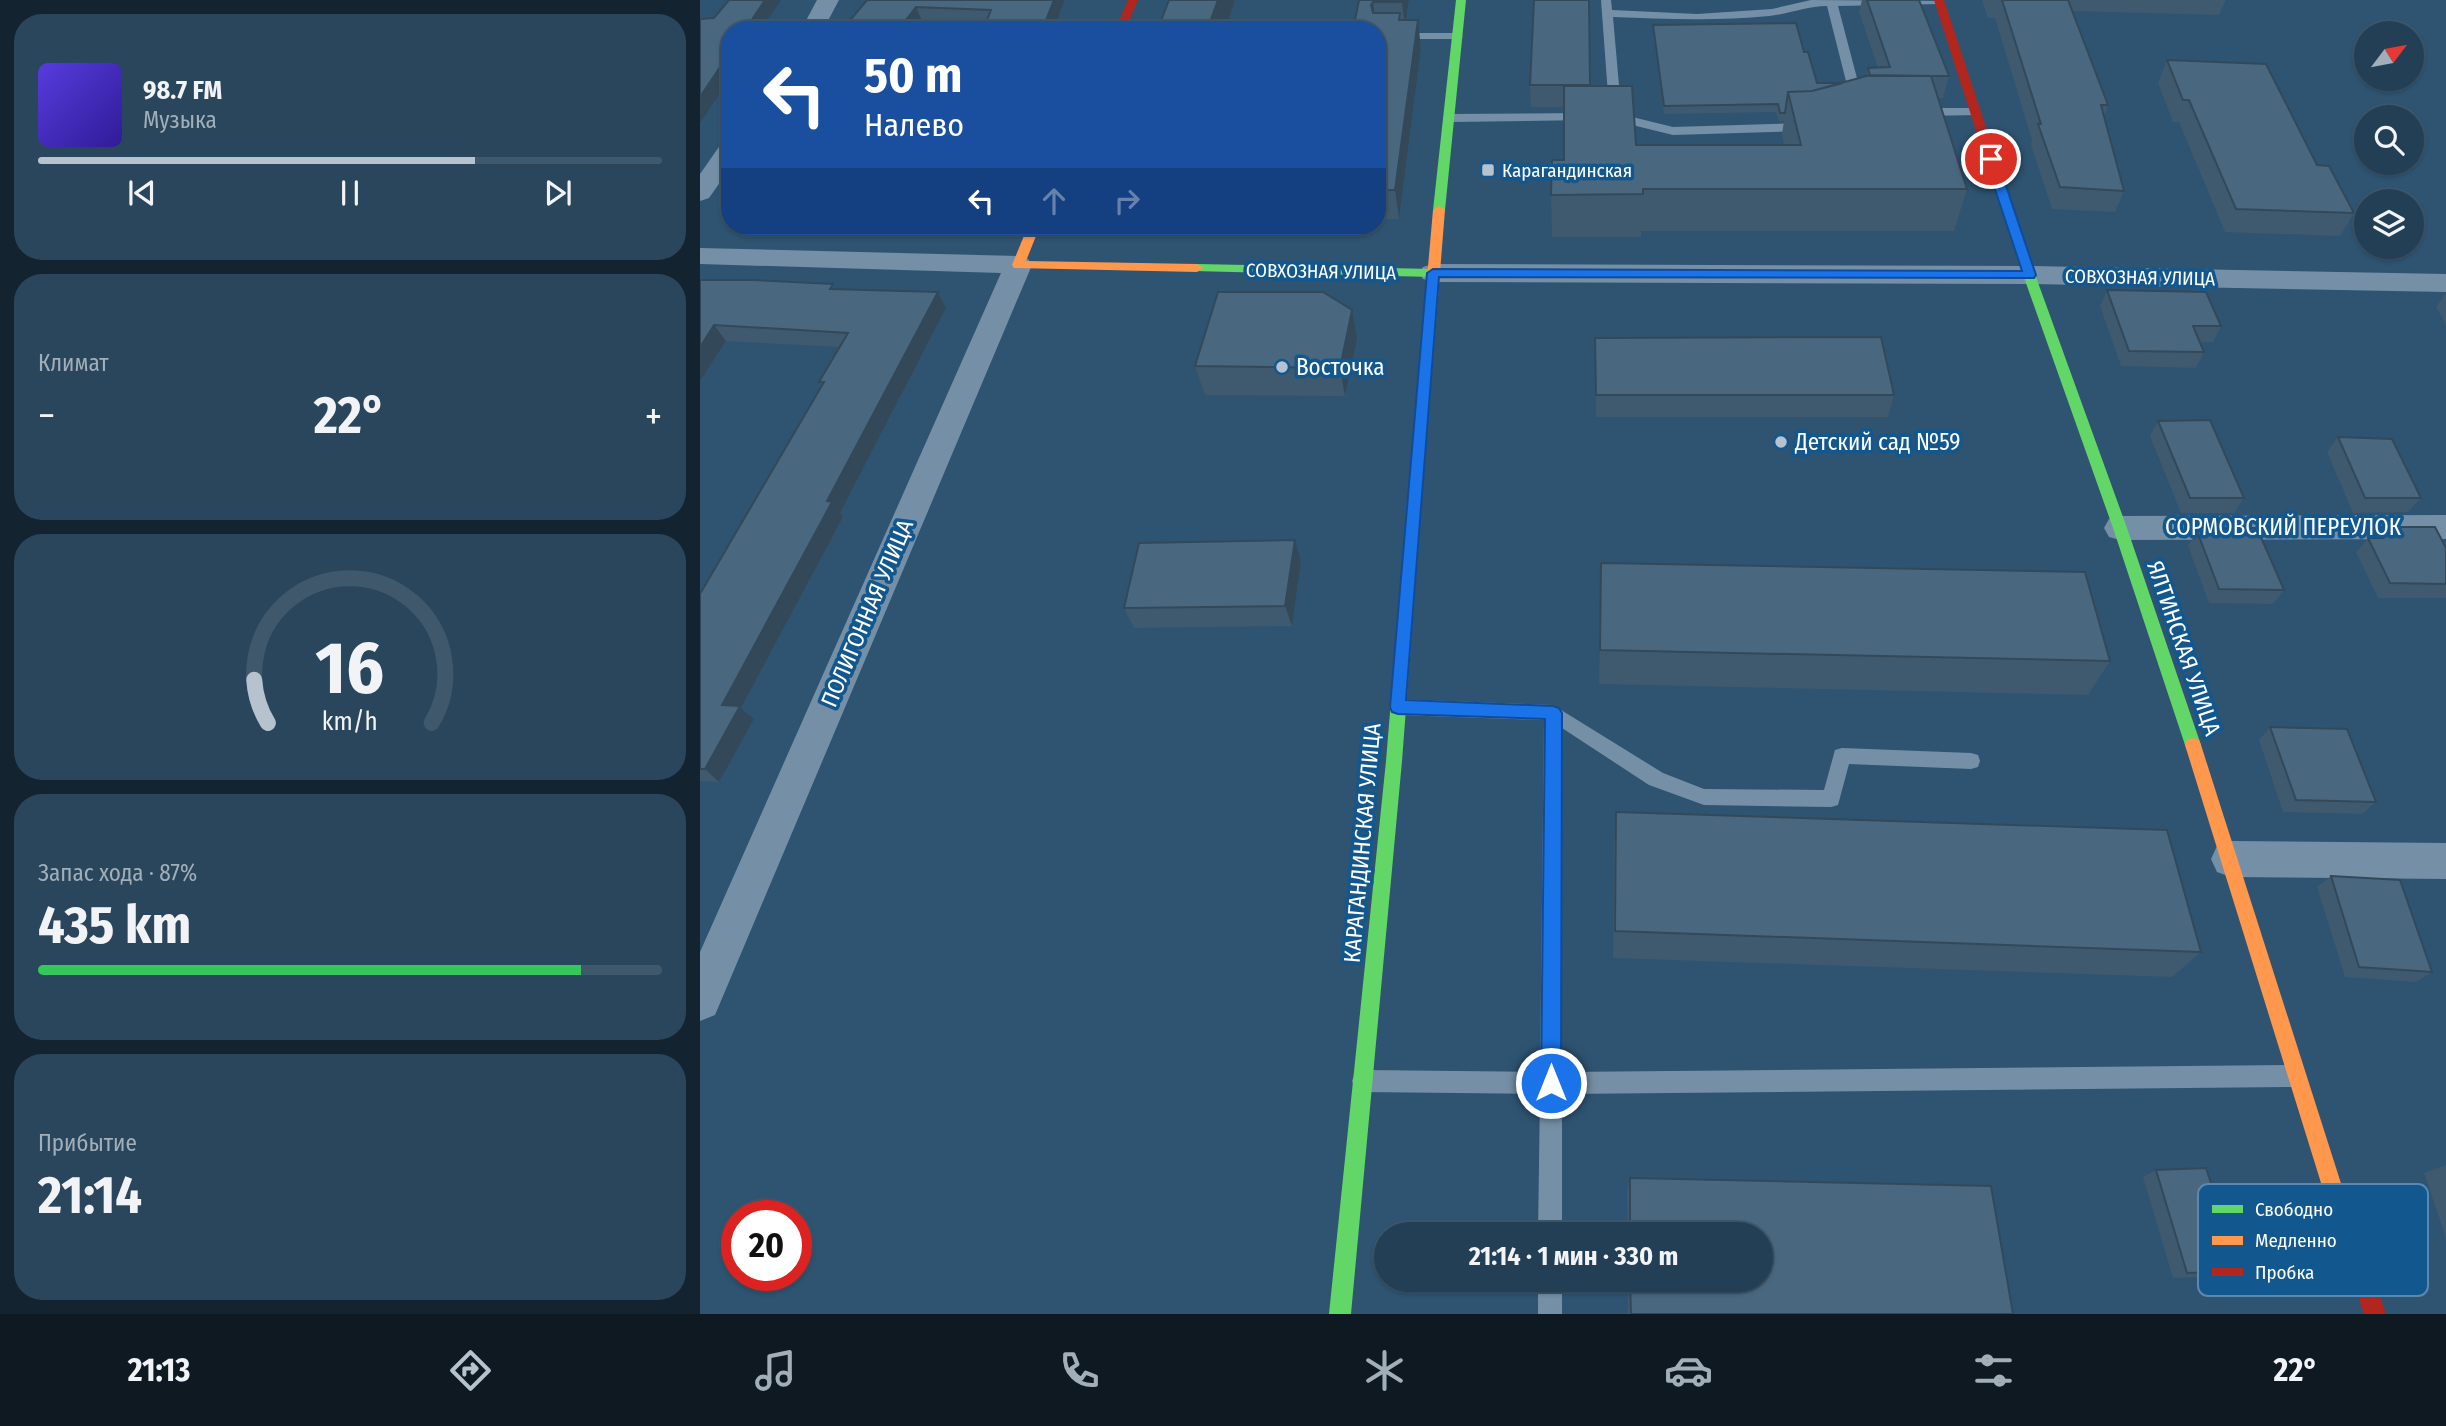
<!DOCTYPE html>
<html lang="ru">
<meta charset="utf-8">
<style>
body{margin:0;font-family:"Fira Sans Condensed",sans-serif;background:#2a465c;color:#f1f3f6;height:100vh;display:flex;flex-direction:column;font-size:26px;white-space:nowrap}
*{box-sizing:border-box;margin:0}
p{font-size:23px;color:#a2afb9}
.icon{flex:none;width:38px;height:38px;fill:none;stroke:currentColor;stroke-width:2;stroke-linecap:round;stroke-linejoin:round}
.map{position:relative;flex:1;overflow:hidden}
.sheet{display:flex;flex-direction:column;gap:14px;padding:14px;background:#13232f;width:700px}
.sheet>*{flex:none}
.guide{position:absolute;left:21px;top:21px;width:665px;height:214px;border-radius:28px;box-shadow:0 2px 5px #0004,0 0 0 2px #3f586c;background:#1a4fa0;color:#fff;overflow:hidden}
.needle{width:46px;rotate:58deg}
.buttons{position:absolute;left:1654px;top:21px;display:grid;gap:14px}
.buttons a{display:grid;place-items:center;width:70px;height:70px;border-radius:50%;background:#223f56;box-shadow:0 2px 5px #0004,0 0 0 2px #3f586c;font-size:35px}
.speed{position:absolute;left:21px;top:1200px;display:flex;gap:14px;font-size:35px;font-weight:700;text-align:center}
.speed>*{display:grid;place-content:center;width:91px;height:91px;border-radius:50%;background:#223f56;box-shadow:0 2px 5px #0004,0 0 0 2px #3f586c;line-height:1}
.speed .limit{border:10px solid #d22;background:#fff;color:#111}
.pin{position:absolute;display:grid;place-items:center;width:60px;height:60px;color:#fff;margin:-30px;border:4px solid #fff;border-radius:50%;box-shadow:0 2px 7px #0007}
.me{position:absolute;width:77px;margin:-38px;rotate:0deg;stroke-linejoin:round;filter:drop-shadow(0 0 5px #0008)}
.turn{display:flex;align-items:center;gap:24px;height:147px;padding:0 28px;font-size:32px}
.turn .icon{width:91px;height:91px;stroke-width:2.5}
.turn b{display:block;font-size:49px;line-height:60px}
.lanes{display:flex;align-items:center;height:66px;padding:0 28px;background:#0003;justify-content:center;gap:35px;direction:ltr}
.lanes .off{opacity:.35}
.big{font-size:52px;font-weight:700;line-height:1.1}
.sheet .card{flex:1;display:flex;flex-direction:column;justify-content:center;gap:10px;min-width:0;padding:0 24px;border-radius:28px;background:#2a465c}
.sheet .dial{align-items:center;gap:0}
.dial svg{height:182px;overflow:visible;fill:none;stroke:#3f586c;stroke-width:7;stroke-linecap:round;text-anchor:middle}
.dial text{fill:#f1f3f6;stroke:none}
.song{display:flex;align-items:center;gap:21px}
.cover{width:84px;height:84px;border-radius:10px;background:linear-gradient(135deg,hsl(250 70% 55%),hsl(250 70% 35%))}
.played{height:7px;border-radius:4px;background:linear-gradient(90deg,#b6c3ce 70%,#3f586c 70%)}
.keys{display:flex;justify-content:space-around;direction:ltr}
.heat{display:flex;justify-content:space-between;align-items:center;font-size:38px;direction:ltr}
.charge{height:10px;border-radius:5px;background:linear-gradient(90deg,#34c759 87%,#3f586c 0)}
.trip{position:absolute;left:674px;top:1222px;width:399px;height:70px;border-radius:35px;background:#223f56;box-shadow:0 2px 5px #0004,0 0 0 2px #3f586c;font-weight:700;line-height:70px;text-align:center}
.tabs{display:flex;height:112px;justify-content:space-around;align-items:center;background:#0e1922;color:#a2afb9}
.tabs .icon{width:49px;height:49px}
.tabs .selected{color:#b6c3ce}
.tabs b{font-size:32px;color:#f1f3f6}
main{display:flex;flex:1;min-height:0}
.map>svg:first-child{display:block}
</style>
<main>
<section class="sheet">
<div class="card">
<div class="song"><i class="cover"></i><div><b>98.7 FM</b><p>Музыка</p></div></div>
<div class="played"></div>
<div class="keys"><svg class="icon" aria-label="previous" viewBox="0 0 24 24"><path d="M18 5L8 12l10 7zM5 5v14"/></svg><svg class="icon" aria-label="pause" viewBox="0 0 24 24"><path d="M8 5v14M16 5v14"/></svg><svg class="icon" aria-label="next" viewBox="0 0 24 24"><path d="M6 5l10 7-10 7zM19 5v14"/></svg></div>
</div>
<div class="card"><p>Климат</p>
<div class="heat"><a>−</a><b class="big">22°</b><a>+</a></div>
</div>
<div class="card dial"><svg viewBox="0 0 100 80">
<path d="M14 69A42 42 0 1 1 86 69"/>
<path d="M14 69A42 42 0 0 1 8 50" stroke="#b6c3ce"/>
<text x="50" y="56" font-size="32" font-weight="700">16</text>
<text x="50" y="72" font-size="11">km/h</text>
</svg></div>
<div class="card"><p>Запас хода · 87%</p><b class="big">435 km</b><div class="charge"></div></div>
<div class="card"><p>Прибытие</p><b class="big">21:14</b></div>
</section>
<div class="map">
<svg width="1746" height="1314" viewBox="0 0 1746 1314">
<rect width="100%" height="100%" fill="#2e5472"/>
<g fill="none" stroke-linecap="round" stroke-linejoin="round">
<path fill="#7590a6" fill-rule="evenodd" d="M901,0H911L912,10L997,14L1072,9L1111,0L1244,1L1239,4L1138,6L1163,101L1157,105L1151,101L1127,6C1107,6 1089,14 1069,16C1017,21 965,19 913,17L921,108L915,112L909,108Z
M677,33H757L763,36L757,39H677Z
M1276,108L1280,109V115L1220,116L1214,112L1220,108Z
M886,113L890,114V120L749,122L743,118L749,114Z
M916,113L973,127L1107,123L1113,127L1107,131L973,135L912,120L910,117Z
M698,699L853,705L963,773L1004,789L1124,790L1135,750L1142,748L1271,753L1278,755L1280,761L1278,767L1271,769L1149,764L1138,805L1131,807L1004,805L949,785L862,728V1072L1594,1065L1602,1068L1605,1076L1602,1084L1594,1087L862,1094V1234H838L840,1094L663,1092L655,1089L652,1081L655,1073L663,1070L840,1072L844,720L698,715L692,712L689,707L692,702Z
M838,1279H862V1314H838Z"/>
<path fill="#7590a6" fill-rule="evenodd" d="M117,0H139L123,30H101Z
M30,142V168L9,198L0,201V174L21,144Z
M0,248L318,256L328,259L332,265L15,1015L0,1021V952L301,273L0,264Z
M733,264L1329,266L1746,274V292L1329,284L733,282L723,279L719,273L723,267Z
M1746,515V539L1420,540L1409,537L1404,528L1409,519L1420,516Z
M1531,841L1746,843V879L1531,877L1517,872L1511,859L1517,846Z"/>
<path fill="#63d668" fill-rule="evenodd" d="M756,0H766L745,210L739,214L733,210Z
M1322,251L1328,255L1427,528L1501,745L1499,750L1493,752L1487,750L1485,745L1413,528L1316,255Z
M497,264L733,269L739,273L733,277L493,271L491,268Z
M718,454L725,459L702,761L651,1314H629L686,761L711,459Z"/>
<path fill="#ff974d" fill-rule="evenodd" d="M739,206L745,210L725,459L718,464L711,459L733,210Z
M328,226H340L326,261L497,264L503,268L497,272L314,268L312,265Z
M1493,738L1499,740L1501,745L1646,1199L1643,1206L1636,1209L1629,1206L1626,1199L1485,745L1487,740Z"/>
<path fill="#b3261e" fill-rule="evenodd" d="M428,0H438L425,30H415Z
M1234,0H1244L1328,255L1326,258H1318L1316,255Z
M1636,1189L1643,1192L1646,1199L1686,1314H1664L1626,1199L1629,1192Z"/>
</g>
<path fill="#3f596e" d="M167,0H365L353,30L285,24L222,21Z
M659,0H709L707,20L721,49L699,219H677V30Z
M889,0L890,86L936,145H1084L1082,134L1084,121H1079L1076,112L964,114L953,32V25L1104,52L1117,83H1143L1166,77L1168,68H1178L1159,12L1162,0H1219L1249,76L1243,98H1238L1267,189L1254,231H941V237H852L851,195L864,160V107H831L830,85Z
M1282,0H1526L1519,15L1372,11L1408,105L1404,117L1424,191L1415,212L1352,209L1331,145L1332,140L1295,18H1288Z
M1467,60L1617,165L1654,213L1640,236L1525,232L1479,122H1473L1458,83Z
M0,280L136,289L238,292L246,308L140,513L143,517L41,708L54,719L19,782L0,781V594L122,386L119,382L140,347L26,341L0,381Z
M1407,290L1521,326L1513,342H1500L1504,352L1496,368L1421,366L1400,306Z
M1746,293V325L1736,307Z
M895,338L1194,395L1188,417H896Z
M657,339L645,396L505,395L495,366Z
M1458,421L1544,498L1534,513H1481L1450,436Z
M1638,437L1721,498L1708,512L1653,513L1627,452Z
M1678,527L1746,548V598H1678L1656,552Z
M1502,528L1584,590L1573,604L1509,603L1488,546L1497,531H1500Z
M601,562L592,626L434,628L424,608Z
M901,563L1410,661L1388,695L899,684Z
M1570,727L1676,802L1662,814L1583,812L1559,740Z
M916,812L1501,952L1472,977L913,958L914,841Z
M1631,876L1732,972L1716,982L1645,977L1617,887Z
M1746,1165V1238L1724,1173Z
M1456,1170L1540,1271L1525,1276L1473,1278L1443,1177Z
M930,1178L1313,1314H928V1279H1060V1234H928L927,1191Z"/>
<path fill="#33495a" d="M65,0H81L61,30H45Z
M354,0H365L353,30H342Z
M518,0H535L525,30H507Z
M702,0H709L705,30L702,2Z
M673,2L677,30L671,5Z
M216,7L222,21L215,30H198Z
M718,20L721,49L699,219L695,190Z
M30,52V78L0,123V97Z
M238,292L246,308L140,513L143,517L41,708L54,719L19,782L5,769L22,705L127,501Z
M652,310L657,339L645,396L640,368Z
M14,325L26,341L0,381V347Z
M595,540L601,562L592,626L585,606Z"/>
<path fill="#496880" stroke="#33495a" stroke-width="2" d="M29,0H65L45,30H30V52L0,97V19L14,18Z
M167,0H354L342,30H283L291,10L216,7L198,30H142Z
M469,0H518L507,30H446L448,26H459Z
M659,0H702V2H673L671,5L673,13H700L699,20H718L695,190H677V30H653Z
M834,0H889L890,85H830Z
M1167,0H1219L1249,76H1170L1168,68L1190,67Z
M1302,0H1368L1408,105H1401L1424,191L1360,187L1338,124H1341Z
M1096,23L1104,52H1108L1117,83H1143L1112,91L1088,92L1085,113H1080L1078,104L964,106L953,25Z
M1467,60L1566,64L1617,165L1629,166L1654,213L1536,209L1489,100H1483Z
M1170,75L1231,76L1267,189H943V194L851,195L852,160H864V86H932L936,145H1101L1088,92L1112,91Z
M0,280H52L133,284L130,289L238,292L127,501L132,502L22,705L40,706L5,769H0V594L124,382H119L148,333L14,325L0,347Z
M1407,290L1506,292L1521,326H1493L1504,352L1429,351Z
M518,292H623L652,310L640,368L495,366Z
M1181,337L1194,395H896L895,338Z
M1510,420L1544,498H1490L1458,421Z
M1638,437L1692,439L1721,498H1665Z
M1678,527H1735L1746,548V584L1690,583L1668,538H1683Z
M1502,528H1557L1584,590L1519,589L1497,531H1503Z
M595,540L585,606L424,608L439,543Z
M901,563L1385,572L1410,661L900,650Z
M1570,727L1647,729L1676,802L1596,800Z
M916,812L1467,830L1501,952L915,931Z
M1631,876L1700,880L1732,972L1659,967Z
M1506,1168L1540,1271L1487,1273L1456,1170Z
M930,1178L1291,1186L1313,1314H931L930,1279H1060V1234H930Z"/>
<path fill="#1a73e8" stroke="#114b97" stroke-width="2" d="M1291,156L1297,159L1336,275L1334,278L739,277L706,700L853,706L859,708L862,713L861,1083L858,1090L851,1093L844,1090L841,1083L845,719L698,714L692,712L690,707L727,273L733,269L1322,271L1285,159Z"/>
<g fill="#b6c3ce" stroke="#12578e" stroke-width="2.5">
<rect x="781" y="163" width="14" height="14" rx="3.5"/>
<circle cx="582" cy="367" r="7"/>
<circle cx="1081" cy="442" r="7"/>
</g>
<g text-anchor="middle" stroke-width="7" stroke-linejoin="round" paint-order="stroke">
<g font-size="19" fill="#fff" stroke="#12578e" text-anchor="start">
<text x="802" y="177">Карагандинская</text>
</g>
<g font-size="19" fill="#fff" stroke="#12578e">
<text transform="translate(621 271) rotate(1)" y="7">СОВХОЗНАЯ УЛИЦА</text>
<text transform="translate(1440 277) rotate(1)" y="7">СОВХОЗНАЯ УЛИЦА</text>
</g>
<g font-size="23" fill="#fff" stroke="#12578e" text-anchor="start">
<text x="596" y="375">Восточка</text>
<text x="1095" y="450">Детский сад №59</text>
</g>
<g font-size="23" fill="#fff" stroke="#12578e">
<text x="1583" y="535">СОРМОВСКИЙ ПЕРЕУЛОК</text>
<text transform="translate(167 613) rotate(-67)" y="8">ПОЛИГОННАЯ УЛИЦА</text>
<text transform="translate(1484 648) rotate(71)" y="8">ЯЛТИНСКАЯ УЛИЦА</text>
<text transform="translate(662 843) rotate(-85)" y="8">КАРАГАНДИНСКАЯ УЛИЦА</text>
</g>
</g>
<rect x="1498" y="1184" width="230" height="112" rx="10" fill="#12578e" stroke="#5989b0" stroke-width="2"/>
<rect x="1512" y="1205" width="31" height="8" fill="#63d668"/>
<rect x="1512" y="1236" width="31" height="9" fill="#ff974d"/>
<rect x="1512" y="1268" width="31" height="8" fill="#b3261e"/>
<g font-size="19" fill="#fff">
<text x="1555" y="1216">Свободно</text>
<text x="1555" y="1247">Медленно</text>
<text x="1555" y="1279">Пробка</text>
</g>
</svg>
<div class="buttons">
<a><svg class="needle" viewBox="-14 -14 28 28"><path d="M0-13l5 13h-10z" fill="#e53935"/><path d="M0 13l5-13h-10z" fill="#a2afb9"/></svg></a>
<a><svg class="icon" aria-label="search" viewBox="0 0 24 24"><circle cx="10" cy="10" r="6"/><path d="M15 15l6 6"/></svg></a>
<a><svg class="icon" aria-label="layers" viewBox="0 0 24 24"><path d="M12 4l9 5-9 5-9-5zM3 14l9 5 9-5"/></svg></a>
</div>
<div class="speed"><div class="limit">20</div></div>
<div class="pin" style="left:1291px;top:159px;background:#d93025"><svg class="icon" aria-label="arrive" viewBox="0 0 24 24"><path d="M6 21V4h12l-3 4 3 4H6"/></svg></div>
<svg class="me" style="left:851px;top:1083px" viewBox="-20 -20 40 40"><circle r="17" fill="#1a73e8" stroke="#fff" stroke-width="3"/><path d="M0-11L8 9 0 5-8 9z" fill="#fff"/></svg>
<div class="trip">21:14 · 1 мин · 330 m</div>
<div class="guide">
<div class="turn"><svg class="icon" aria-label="left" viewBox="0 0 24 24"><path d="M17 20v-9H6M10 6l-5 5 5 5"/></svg><div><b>50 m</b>Налево</div></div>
<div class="lanes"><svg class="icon" aria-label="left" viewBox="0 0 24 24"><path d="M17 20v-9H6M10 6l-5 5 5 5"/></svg><svg class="icon off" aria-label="ahead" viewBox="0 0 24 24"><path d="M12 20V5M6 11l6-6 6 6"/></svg><svg class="icon off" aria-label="right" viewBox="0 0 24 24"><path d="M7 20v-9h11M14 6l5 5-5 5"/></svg></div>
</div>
</div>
</main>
<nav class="tabs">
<b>21:13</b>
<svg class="icon selected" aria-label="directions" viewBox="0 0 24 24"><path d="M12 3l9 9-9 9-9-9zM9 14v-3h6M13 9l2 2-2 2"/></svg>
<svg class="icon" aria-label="music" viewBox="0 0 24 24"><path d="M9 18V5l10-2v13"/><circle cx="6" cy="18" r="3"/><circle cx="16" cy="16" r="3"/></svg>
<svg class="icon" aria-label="phone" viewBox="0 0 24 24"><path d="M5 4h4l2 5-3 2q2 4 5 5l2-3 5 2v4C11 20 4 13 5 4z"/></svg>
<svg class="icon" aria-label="climate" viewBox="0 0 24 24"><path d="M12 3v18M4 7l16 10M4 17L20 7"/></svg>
<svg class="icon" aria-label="car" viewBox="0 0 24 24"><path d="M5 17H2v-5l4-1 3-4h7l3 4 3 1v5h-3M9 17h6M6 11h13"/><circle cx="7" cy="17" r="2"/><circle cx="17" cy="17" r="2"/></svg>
<svg class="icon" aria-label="filters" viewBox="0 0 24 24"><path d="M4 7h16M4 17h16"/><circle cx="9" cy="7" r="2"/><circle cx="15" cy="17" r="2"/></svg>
<b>22°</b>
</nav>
